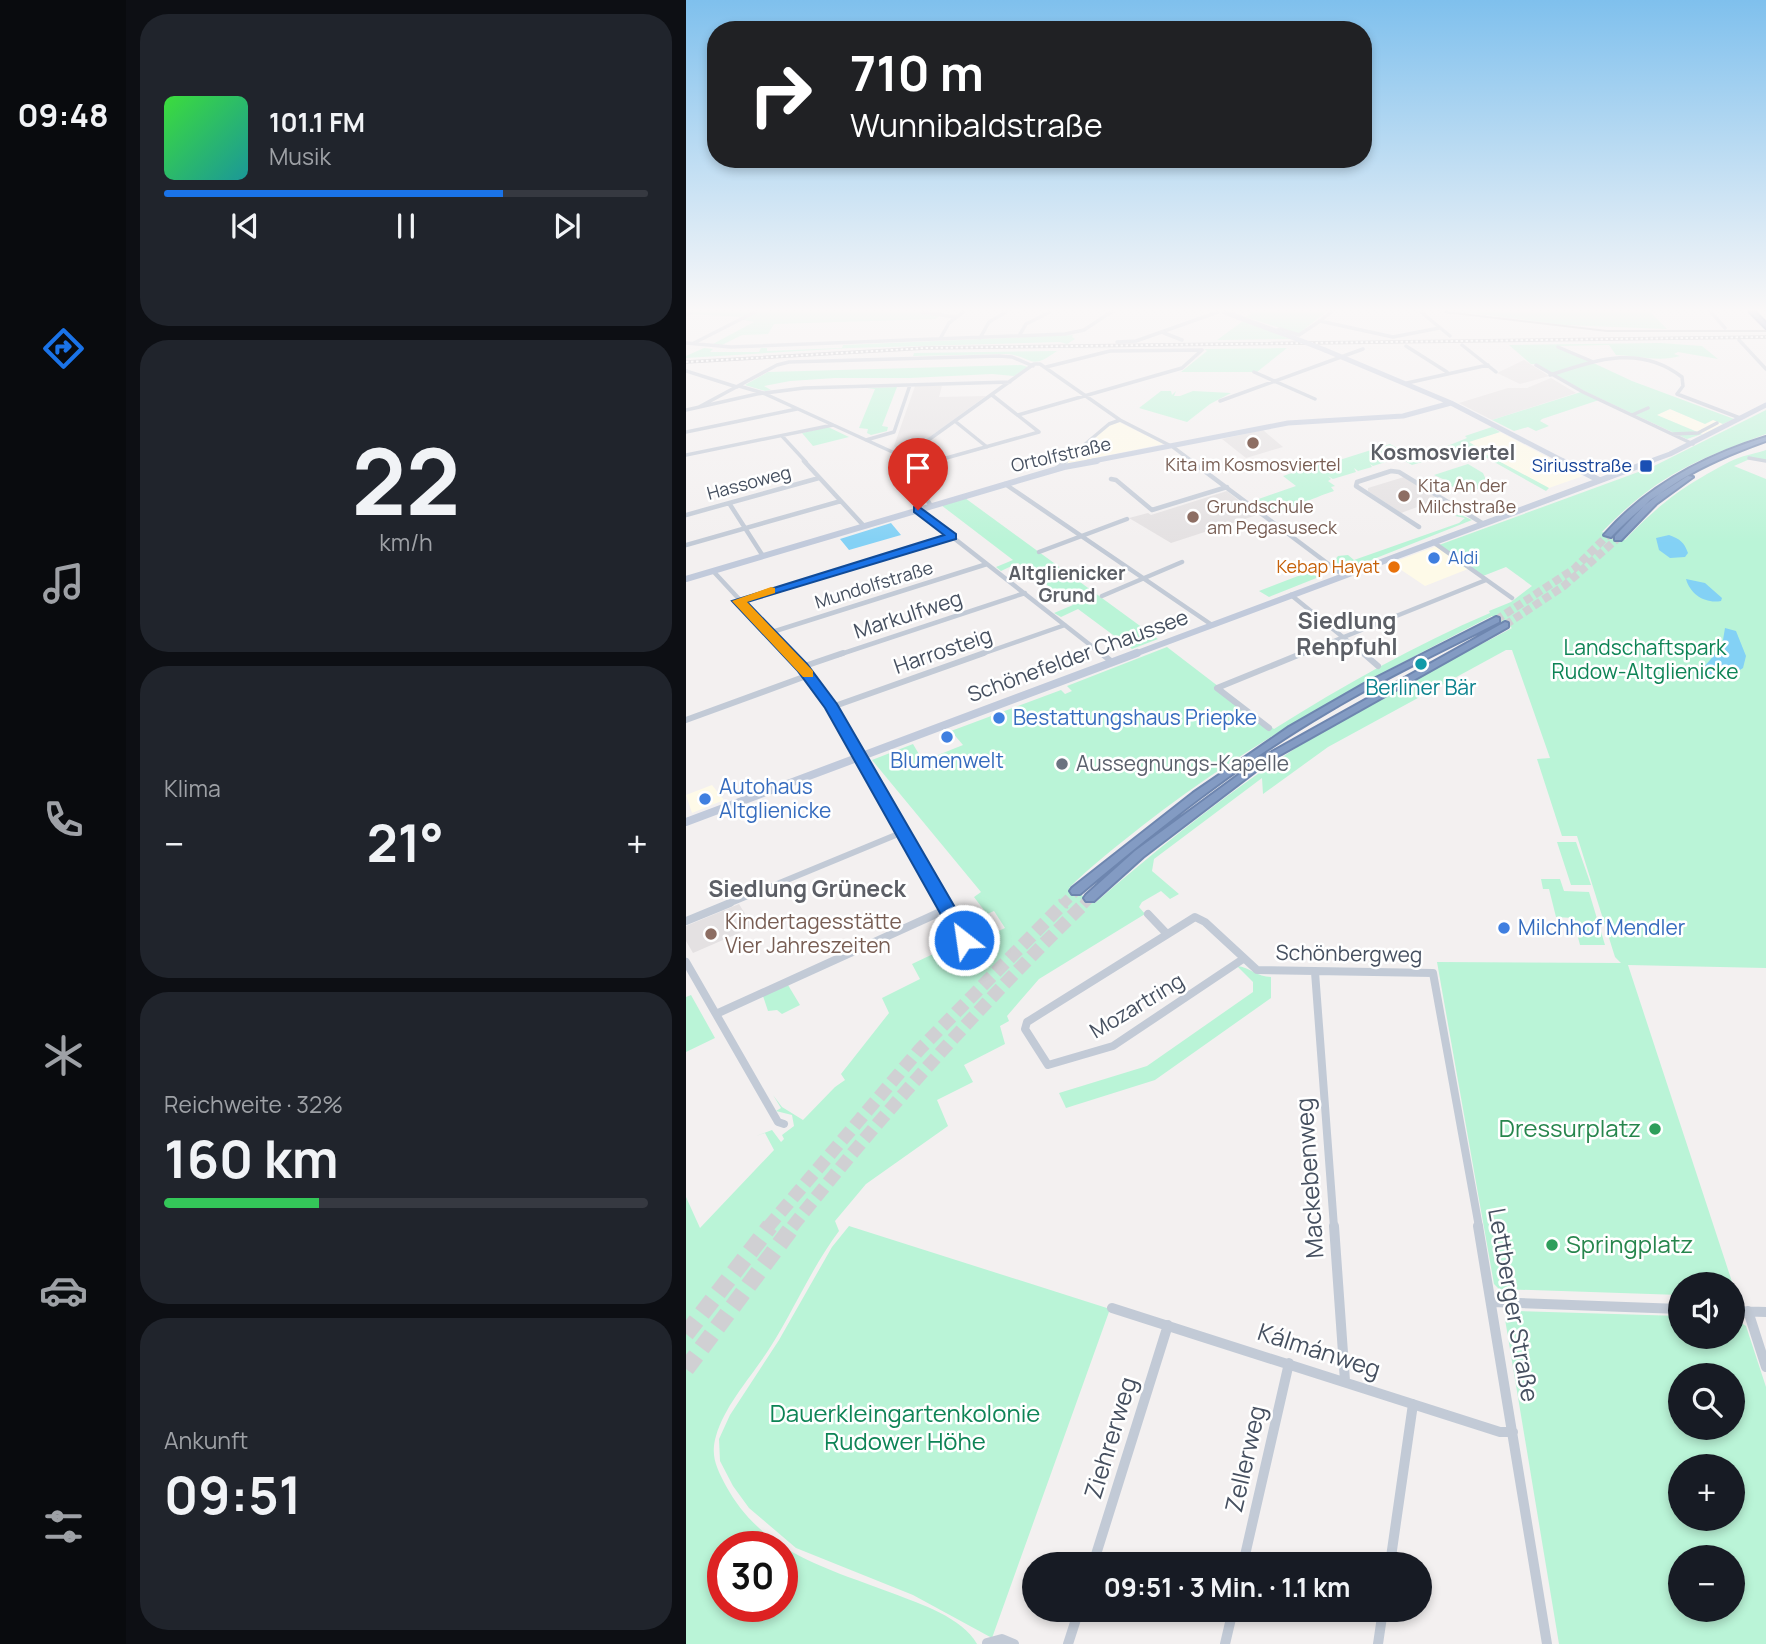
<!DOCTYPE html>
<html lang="de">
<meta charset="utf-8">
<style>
body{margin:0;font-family:Manrope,sans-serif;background:#20242c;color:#f1f3f6;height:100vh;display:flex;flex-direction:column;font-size:26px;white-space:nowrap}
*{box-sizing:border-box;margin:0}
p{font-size:23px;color:#9ea1a6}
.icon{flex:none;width:38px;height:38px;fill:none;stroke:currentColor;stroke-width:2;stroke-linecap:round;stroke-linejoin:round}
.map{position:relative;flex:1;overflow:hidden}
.details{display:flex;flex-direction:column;gap:14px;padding:14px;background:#0d0f14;width:560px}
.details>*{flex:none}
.top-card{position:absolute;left:21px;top:21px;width:665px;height:147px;border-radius:28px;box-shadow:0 4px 10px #0003;background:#202124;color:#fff;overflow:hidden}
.fabs{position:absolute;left:982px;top:1272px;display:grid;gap:14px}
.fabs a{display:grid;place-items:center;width:77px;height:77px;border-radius:50%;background:#171b24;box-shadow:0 4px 10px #0003;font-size:35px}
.speed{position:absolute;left:21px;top:1531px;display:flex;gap:14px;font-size:35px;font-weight:700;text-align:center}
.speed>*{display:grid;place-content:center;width:91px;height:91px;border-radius:50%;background:#171b24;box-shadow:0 4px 10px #0003;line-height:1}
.speed .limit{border:10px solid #d22;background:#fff;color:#111}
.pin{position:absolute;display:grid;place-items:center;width:60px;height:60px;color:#fff;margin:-72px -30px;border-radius:50% 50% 50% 0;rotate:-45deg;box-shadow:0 0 7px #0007}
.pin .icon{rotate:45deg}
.me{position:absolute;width:77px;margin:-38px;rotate:330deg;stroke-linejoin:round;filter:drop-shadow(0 0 5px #0008)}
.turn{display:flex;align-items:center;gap:24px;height:147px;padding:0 28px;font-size:32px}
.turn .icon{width:91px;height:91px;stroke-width:2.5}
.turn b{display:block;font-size:49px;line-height:60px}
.big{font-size:52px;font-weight:700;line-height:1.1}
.details .tile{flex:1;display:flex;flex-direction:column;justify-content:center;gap:10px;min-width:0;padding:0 24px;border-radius:28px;background:#20242c}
.details .dial{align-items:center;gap:0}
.dial b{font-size:91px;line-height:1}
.song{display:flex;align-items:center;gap:21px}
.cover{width:84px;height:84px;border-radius:10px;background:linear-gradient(135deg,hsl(120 70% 55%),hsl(180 70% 35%))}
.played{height:7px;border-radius:4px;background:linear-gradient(90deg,#1a73e8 70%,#363941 70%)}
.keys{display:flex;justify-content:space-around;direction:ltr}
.heat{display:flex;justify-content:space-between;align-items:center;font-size:38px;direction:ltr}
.charge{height:10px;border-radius:5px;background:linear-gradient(90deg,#34c759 32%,#363941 0)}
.trip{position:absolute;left:336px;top:1552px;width:410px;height:70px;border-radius:35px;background:#171b24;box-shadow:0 4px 10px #0003;font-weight:700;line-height:70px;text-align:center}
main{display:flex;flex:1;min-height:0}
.dock{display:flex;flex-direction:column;width:126px;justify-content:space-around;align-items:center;background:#090b0e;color:#9ea1a6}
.dock .icon{width:49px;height:49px}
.dock .selected{color:#1a73e8}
.dock b{font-size:32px;color:#f1f3f6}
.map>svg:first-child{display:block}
</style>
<main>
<nav class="dock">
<b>09:48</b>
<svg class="icon selected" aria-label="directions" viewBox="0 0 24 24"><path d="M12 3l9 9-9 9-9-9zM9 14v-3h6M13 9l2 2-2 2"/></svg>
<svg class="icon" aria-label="music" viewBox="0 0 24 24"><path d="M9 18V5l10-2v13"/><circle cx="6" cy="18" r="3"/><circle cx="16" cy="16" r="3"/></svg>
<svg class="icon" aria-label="phone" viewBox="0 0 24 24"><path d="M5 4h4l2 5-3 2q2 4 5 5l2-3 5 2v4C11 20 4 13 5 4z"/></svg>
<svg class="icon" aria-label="climate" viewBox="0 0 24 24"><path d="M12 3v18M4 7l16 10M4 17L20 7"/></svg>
<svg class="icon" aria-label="car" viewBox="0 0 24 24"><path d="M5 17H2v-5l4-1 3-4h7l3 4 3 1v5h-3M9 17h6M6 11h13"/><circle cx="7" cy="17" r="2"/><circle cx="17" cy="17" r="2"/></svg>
<svg class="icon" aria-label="filters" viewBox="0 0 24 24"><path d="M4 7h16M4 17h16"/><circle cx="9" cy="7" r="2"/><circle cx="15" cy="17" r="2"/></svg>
</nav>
<section class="details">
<div class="tile">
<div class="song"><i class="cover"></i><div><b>101.1 FM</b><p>Musik</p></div></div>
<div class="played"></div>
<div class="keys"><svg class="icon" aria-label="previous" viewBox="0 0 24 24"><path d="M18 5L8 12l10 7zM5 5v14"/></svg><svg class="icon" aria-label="pause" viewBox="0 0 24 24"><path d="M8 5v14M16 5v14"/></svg><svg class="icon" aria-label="next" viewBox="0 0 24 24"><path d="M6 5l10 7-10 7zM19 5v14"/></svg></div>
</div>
<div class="tile dial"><b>22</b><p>km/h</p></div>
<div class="tile"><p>Klima</p>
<div class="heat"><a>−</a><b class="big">21°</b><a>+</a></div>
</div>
<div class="tile"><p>Reichweite · 32%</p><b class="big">160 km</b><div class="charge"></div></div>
<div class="tile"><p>Ankunft</p><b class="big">09:51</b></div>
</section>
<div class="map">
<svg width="1080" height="1644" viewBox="0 0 1080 1644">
<rect width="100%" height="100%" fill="#f3f0f0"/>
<path fill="#fefae8" d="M984,409L1019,424L1027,420L1037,424L1017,434L970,415Z
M433,422L477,444L374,465L425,425Z
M814,432L888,471L897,476L863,488L793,451L782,442Z
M751,546L782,569L739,586L705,563Z
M26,785L38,800L6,813L0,795Z"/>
<path fill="#e4e1e2" d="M838,360L863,376L834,384L811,373Z
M865,378L890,393L806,420L773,403L822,388H841Z
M229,386H256L253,397L300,396L219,455L208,446Z
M577,430L597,447L560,458L536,439Z
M718,477L753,499L715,513L682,491V488Z
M541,491L571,515L485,543L443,518L462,513L465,515Z
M53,904L67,927L7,953L0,941V926Z"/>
<path fill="#baf4d7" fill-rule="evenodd" d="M6,312H233L253,316L250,319L88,324L82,334L56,335L36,345H25L68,322L57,320V317L2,314Z
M567,312H640L612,334L560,317Z
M778,312H964L981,329L878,325Z
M557,321L604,339L531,340Z
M387,335L386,337L389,339L381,344L374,342L164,348L0,358V356L18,348L27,349L24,352H73L75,348H81V351L156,348L157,345Z
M974,343L1016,346L1032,359L992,352L988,354L994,356C974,362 952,356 930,355L923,345L871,346L946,381L1048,419L1037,424L1027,420L1019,424L984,409L971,415L1016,434L1001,439L898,391L851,364H845L823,345Z
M601,348L571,372H495L521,351L518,349Z
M371,351C342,372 348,356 320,354L227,356L228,353Z
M335,365L342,367L328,376L306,374L224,378H149L104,381L78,386L85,390L79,391L59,385L82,372Z
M211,387L196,426L202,427L201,431L185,435L181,433L182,429L173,428L189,389L181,388Z
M475,391H485L486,395L490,391L488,396H494L507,391L545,393L524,404L501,422L453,408Z
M895,392L913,400L856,419L854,421L863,426L850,431L842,427L828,431L806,420Z
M1080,410V434C1008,461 971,475 916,532L939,540C976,501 998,486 1043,462C1054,456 1068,454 1080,450V460L1066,458L1048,466L1080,479V968L942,965L1051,1297L1047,1296L1046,1284H994V1295L813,1289L808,1284L751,962L935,963L929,957L891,836H876L851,759L864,758L826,650H820L642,747L577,794L576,778L468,859L466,871L493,894L484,899L475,891L456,902L453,907L459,914L353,979L321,1016L323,1021L314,1026L319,1044L278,1065L287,1082L251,1100L262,1126L180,1184L149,1221L153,1231C126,1267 109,1308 85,1346C67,1375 39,1404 30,1436C24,1456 31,1469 40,1486C77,1553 141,1568 206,1593C234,1604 276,1617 291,1644H0V1197L14,1228L88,1150L79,1133L70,1136L86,1130L95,1142L98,1139L96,1135L108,1126L106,1115L90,1111L95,1108L87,1095L96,1107L117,1120L149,1087L159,1080L155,1074L203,1013L196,998L234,979L226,964L281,938L287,947L305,939L304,935L319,928L308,911L301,914L288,897L295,892L186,760L227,744L237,761L277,745L265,731L375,690L379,694L386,691L381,686L481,647L588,729C658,685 729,645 804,613L803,611L825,602L846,586L820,567L797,576L753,545L966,467ZM806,616L826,628C770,658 711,685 657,718C568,772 487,835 409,903L383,888C405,866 431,846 456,826C564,741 683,679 806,616ZM37,1547H96V1606H37Z
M142,427L163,437L127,446L116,433Z
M806,427L814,432L783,442L796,450L794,451L863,488L860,491L783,448L726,465L708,455L702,457L706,460L687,466L684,464L686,467L672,471L668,468L670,472L647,479L642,476L645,479L642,481L649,486L645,487L648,491C635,495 594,513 585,512C579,511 572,505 567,501L610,486L597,476L641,461L644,463L704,444L722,454L754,449L781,438L779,436Z
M782,464L797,473L801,482L811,484L803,486L797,482L801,486C785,492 773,493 759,482L761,481L748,475Z
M279,498L472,639L446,649L392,609L375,617L368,613L387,605L332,563L315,571L310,567L327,560L255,505Z
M773,514L786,520L665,568L656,567L648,561L652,556L662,555L668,560L773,523L779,518L769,516Z
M625,571L633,577L583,597L573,591Z
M871,842H890L905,885H885Z
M855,879H874L878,891L903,892L919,945H894L887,918L870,917L863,889H857Z
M551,966C564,967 571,977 585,977V998L469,1080L380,1108L373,1093L461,1066L567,992V982Z
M102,985L114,1005L96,1014L91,1010L82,1011L77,996Z
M5,995L29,1038L0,1052V997Z
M163,1226L424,1309L306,1638L227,1595L110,1548L63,1508L47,1486L34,1461L33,1439L44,1415L93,1340L146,1247Z
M829,1311L994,1316V1337H1046L1047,1318L1060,1326L1080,1387V1644H873L819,1319ZM994,1376H1046V1428H994ZM994,1466H1046V1519H994ZM994,1558H1046V1610H994Z"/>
<path fill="#83d1f5" d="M205,523L215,535L163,550L154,539Z
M983,535C994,539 998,542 1002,553L999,557L984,558L973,550L970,538Z
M1000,579L1019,583L1036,598L1035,601C1019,604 1004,594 1000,579Z
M1039,628L1050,631L1060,656L1057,668C1044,677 1028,685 1018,667L1036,646Z"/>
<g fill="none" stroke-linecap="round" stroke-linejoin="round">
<path stroke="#d0d0d3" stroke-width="8" stroke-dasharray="8 3.5" stroke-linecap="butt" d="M810,620L888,569L922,535
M819,625L878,586L932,538"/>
<path stroke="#d0d0d3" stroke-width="10" stroke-dasharray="10 5" stroke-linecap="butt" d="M376,905L390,891
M397,905L404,898"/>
<path stroke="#d0d0d3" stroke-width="13" stroke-dasharray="13 6" stroke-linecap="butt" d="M82,1227L234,1049L378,903
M106,1227C197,1113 294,1005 399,903"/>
<path stroke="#d0d0d3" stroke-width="17" stroke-dasharray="17 9" stroke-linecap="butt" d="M0,1334L84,1226
M0,1369L107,1226"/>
<defs>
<path id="highway" d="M1064,312H1069L1080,323V328Z
M1080,437V441C1013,465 975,486 925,537L918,535C961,486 1018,456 1080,437Z
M1002,476L1007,477L970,504L935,540H929V536L964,500Z
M810,617L813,618V622C756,651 698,678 643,711C554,763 473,828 394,894H386L384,891L386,888L507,793L603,727L678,684Z
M819,622L822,623V627L583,761L457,857L408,901H400L398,898L400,895L449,851L577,757Z"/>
</defs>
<use href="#highway" stroke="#6e86af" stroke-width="4"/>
<path stroke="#c2cad6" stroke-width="3.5" d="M236,312L269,317
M645,312L634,321L707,337L753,328
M735,312L764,336
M1025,312L1039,328
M0,315L5,312
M589,331L594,329L613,335L634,321
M478,333L496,340
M333,336L340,324L364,312
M294,338L303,322L320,312
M254,339L263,323L277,312
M1053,340L1080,369
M431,342L450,341L532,312
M0,343L45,347L379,334L398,330L425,312
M8,343L69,312
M776,345L810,372
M720,346L761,372
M872,347L905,361
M850,365L897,392L1007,444
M360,367L424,351L516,350
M0,371L51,387
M568,372L629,399
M864,375C910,360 954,344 996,377L997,386L991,394L1054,418
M721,383L802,365
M53,386L77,393L213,455L218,462
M306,395L353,432
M534,401L677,349
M13,407L91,365L103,362L313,356L326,357L347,366
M0,410L71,394L118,388L324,382
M332,415L496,368L516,350
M946,415L962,408
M270,422L301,447
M0,432L111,409
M986,434L1012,433L1031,423
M96,436L120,462
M180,440L208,432L224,385
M0,455L147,425
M1063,458L1080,461
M216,459L348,364H354L434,420L487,447L507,462
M246,462L353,432
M378,462L423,424L434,420"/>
<path stroke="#c2cad6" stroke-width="4.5" d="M118,461L178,526
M217,461L245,506
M505,461L657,575
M223,469L253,461
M370,469L380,461
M425,479L430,480L466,510L541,487
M319,484L526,625
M43,503L77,556
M232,510L417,655
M0,515L133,478
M733,527L670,486L671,482L705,471L713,472L796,523
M747,542L826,598
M0,545L155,501
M353,552L441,519
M27,571L105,655
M605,595L679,655
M416,596L496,562
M53,601L266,537
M83,633L301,564
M152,655L339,593
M293,655L379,625
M613,655L800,580"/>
<path stroke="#c2cad6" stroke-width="6" d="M103,653L146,707L258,905
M415,653L426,662
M677,653L692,666
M116,667L157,653
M146,707L298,653
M0,720L123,675
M583,728L531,688L617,653
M40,905L217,832"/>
<path stroke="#c2cad6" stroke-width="8" d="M257,903L278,940
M462,914L481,934
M0,921L44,903
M557,959L427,1046L362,1065L339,1029L341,1022L509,917L519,922L571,970L747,973L793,1227
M0,962L92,1122L98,1124
M629,972L648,1227
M30,1014L261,909"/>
<path stroke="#c2cad6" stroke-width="10" d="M648,1226L659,1381
M792,1226L861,1644
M806,1302L994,1309
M426,1308L814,1432H827
M1046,1311L1080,1312
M1062,1311L1080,1367
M407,1564L482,1325
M557,1564L603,1363
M704,1564L727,1404
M301,1643L316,1639L328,1644
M382,1644L393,1610
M539,1644L547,1610
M692,1644L697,1610"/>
<path stroke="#c1cadb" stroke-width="5" d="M538,312L603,336
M639,350L765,403L879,462
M402,462L602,423L717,416L765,403
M962,462L984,454L1080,405"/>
<path stroke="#c1cadb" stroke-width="6" d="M876,461L913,480
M0,579L378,467L411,461
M446,655L966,461"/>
<path stroke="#c1cadb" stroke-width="8" d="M0,822L451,653"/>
<use href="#highway" fill="#839bc3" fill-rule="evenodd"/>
<path stroke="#b1b4bb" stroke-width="2" d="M759,312L921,331H1080"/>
<defs>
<path id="rail" d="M0,362L240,348L1080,337"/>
</defs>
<use href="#rail" stroke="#b1b4bb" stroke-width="3.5"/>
<use href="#rail" stroke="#fff" stroke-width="2" stroke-dasharray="2.5" stroke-linecap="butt"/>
<path stroke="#c1cadb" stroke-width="5" d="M603,336L639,350"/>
</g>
<linearGradient id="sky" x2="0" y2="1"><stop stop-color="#7fc0ed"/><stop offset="0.57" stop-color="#faf8f8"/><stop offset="1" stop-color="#faf8f8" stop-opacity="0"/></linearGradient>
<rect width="1080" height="543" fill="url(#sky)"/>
<path fill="#1a73e8" stroke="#114b97" stroke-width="2" d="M232,506L270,534V539L61,602L121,664L151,704L285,935L287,940L285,945H272L139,708L111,670L46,601L258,535L228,512V507Z"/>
<path fill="#f59e0b" d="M85,587L89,588V593L61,602L127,671V677H117L46,601Z"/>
<g fill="#8d6e63" stroke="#fff" stroke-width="2.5">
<circle cx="567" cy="443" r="7"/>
<circle cx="718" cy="496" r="7"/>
<circle cx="507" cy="517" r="7"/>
<circle cx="25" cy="934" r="7"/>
</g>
<rect fill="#1a4fb4" stroke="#fff" stroke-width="2.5" x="953" y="459" width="14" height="14" rx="3.5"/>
<g fill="#3f7fe0" stroke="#fff" stroke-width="2.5">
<circle cx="748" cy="558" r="7"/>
<circle cx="313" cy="718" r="7"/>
<circle cx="261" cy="737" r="7"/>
<circle cx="19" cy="799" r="7"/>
<circle cx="818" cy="928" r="7"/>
</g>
<circle fill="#e8710a" stroke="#fff" stroke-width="2.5" cx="708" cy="567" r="7"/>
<circle fill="#0f9aa8" stroke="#fff" stroke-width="2.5" cx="735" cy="664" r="7"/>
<circle fill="#6b7280" stroke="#fff" stroke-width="2.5" cx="376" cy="764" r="7"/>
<g fill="#2e9e5b" stroke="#fff" stroke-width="2.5">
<circle cx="969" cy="1129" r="7"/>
<circle cx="866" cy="1245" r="7"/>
</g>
<g text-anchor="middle" stroke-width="5" stroke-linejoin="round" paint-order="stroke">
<g font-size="18" fill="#465060" stroke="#fff">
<text transform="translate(375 455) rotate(-13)" y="6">Ortolfstraße</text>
<text transform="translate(63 483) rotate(-15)" y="6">Hassoweg</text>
<text transform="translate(188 585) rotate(-17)" y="6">Mundolfstraße</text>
</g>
<g font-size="18" fill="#785e54" stroke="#fff" text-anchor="start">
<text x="567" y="471" text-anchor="middle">Kita im Kosmosviertel</text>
<text x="732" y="492">Kita An der<tspan x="732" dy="21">Milchstraße</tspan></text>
<text x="521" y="513">Grundschule<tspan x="521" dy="21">am Pegasuseck</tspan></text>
</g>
<g font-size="18" fill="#164399" stroke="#fff" text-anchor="end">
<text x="946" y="472">Siriusstraße</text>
</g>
<g font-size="18" fill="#366cbe" stroke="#fff" text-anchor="start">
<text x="762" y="564">Aldi</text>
</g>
<g font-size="18" fill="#c56008" stroke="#fff" text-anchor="end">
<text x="694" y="573">Kebap Hayat</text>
</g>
<g font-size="19" font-weight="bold" fill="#5c5f66" stroke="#fff">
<text x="381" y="580">Altglienicker<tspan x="381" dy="22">Grund</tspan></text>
</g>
<g font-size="21" font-weight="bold" fill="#5c5f66" stroke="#fff">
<text x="757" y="460">Kosmosviertel</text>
</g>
<g font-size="21" fill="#465060" stroke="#fff">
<text transform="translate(222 615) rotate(-18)" y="7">Markulfweg</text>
<text transform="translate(257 651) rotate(-19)" y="7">Harrosteig</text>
<text transform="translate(392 656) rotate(-20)" y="7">Schönefelder Chaussee</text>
<text transform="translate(663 954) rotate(1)" y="7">Schönbergweg</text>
<text transform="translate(451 1006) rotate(-31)" y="7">Mozartring</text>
</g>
<g font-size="21" fill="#0e8456" stroke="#fff">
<text x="959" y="655">Landschaftspark<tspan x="959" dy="24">Rudow-Altglienicke</tspan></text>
</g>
<g font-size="21" fill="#0d838f" stroke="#fff">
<text x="735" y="695">Berliner Bär</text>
</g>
<g font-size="21" fill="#366cbe" stroke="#fff" text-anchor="start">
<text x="327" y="725">Bestattungshaus Priepke</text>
<text x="261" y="768" text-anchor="middle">Blumenwelt</text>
<text x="33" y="794">Autohaus<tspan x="33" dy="24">Altglienicke</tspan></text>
<text x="832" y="935">Milchhof Mendler</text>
</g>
<g font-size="21" fill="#5b616d" stroke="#fff" text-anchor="start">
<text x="390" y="771">Aussegnungs-Kapelle</text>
</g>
<g font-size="21" fill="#785e54" stroke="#fff" text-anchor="start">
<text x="39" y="929">Kindertagesstätte<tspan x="39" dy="24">Vier Jahreszeiten</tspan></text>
</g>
<g font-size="23" font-weight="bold" fill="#5c5f66" stroke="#fff">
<text x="661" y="629">Siedlung<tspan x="661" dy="26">Rehpfuhl</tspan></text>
<text x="121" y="897">Siedlung Grüneck</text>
</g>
<g font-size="24" fill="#27864d" stroke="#fff" text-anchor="end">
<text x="955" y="1137">Dressurplatz</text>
<text x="880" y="1253" text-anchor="start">Springplatz</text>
</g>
<g font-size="24" fill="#465060" stroke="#fff">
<text transform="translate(624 1178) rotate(-94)" y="8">Mackebenweg</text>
<text transform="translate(827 1305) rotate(80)" y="8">Lettberger Straße</text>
<text transform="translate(633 1351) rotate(18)" y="8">Kálmánweg</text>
<text transform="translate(425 1438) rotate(-73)" y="8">Ziehrerweg</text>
<text transform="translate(560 1459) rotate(-77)" y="8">Zellerweg</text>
</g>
<g font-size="24" fill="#0e8456" stroke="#fff">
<text x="219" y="1422">Dauerkleingartenkolonie<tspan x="219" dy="28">Rudower Höhe</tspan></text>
</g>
</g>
</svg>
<div class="fabs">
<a><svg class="icon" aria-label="sound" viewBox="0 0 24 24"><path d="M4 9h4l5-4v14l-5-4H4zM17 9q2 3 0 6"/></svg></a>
<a><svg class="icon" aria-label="search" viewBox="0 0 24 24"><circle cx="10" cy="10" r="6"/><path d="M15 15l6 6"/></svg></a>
<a>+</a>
<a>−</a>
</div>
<div class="speed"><div class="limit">30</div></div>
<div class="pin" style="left:232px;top:510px;background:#d93025"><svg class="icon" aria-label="arrive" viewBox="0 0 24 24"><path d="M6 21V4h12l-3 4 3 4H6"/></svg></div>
<svg class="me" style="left:278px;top:940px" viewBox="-20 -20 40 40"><circle r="17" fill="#1a73e8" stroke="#fff" stroke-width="3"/><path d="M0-11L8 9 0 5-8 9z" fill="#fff"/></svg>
<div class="trip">09:51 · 3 Min. · 1.1 km</div>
<div class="top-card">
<div class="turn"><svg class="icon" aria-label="right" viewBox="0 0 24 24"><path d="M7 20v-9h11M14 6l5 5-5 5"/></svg><div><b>710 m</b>Wunnibaldstraße</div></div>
</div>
</div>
</main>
